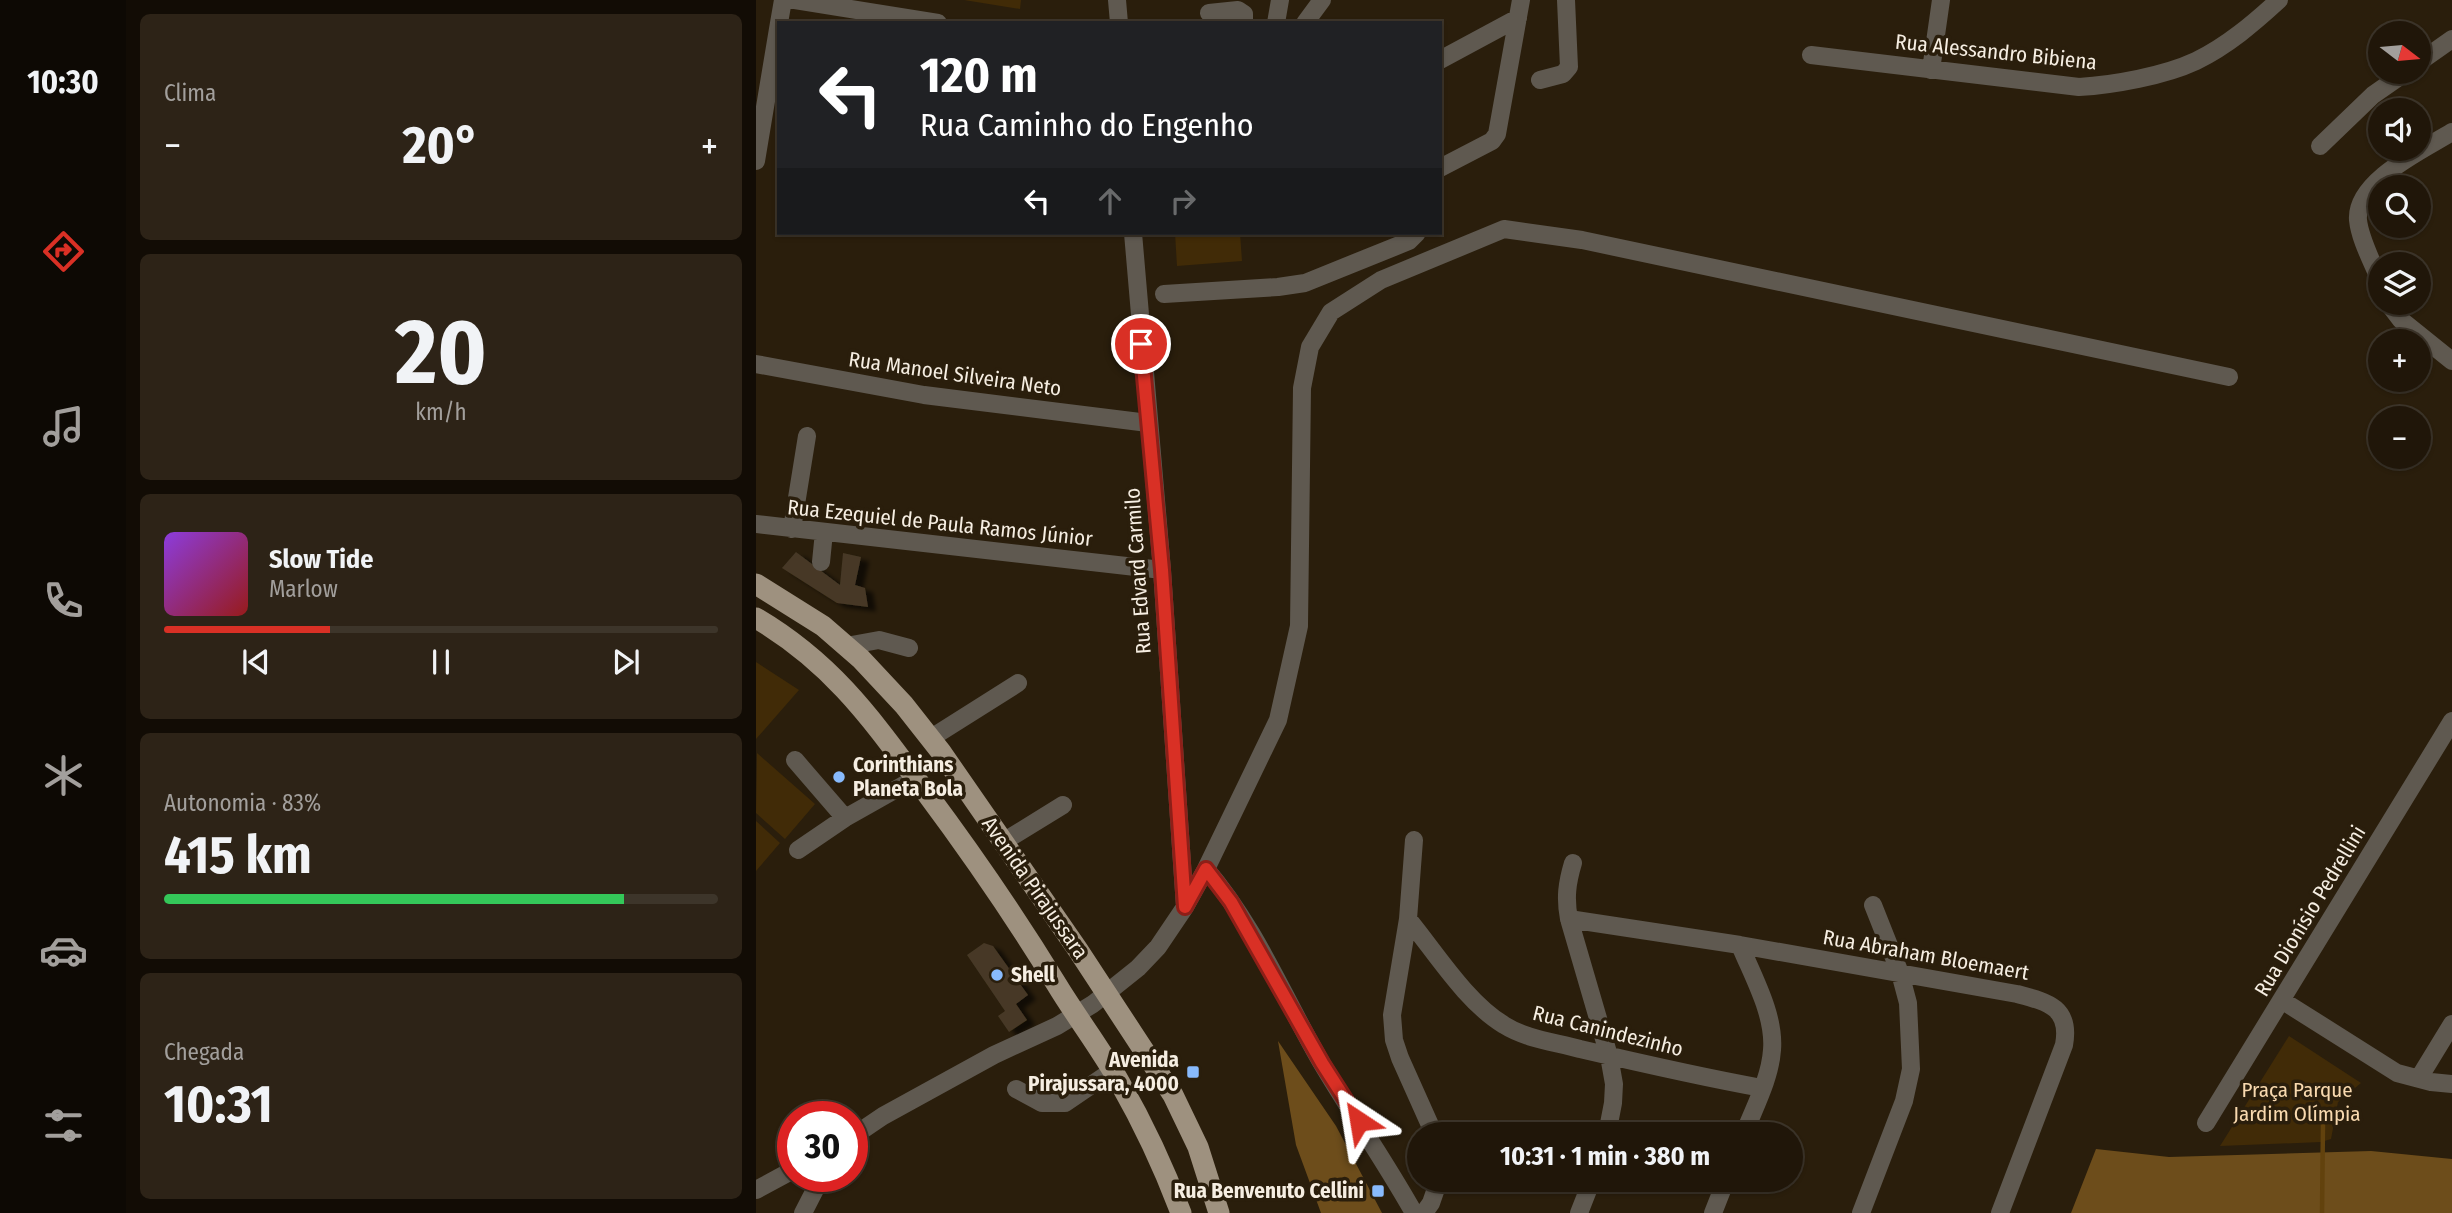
<!DOCTYPE html>
<html lang="pt">
<meta charset="utf-8">
<style>
body{margin:0;font-family:"Fira Sans Condensed",sans-serif;background:#2d2317;color:#f1f3f6;height:100vh;display:flex;flex-direction:column;font-size:26px;white-space:nowrap}
*{box-sizing:border-box;margin:0}
p{font-size:23px;color:#a29f9c}
.icon{flex:none;width:38px;height:38px;fill:none;stroke:currentColor;stroke-width:2;stroke-linecap:round;stroke-linejoin:round}
.map{position:relative;flex:1;overflow:hidden}
.panel{display:flex;flex-direction:column;gap:14px;padding:14px;background:#120c05;width:630px}
.panel>*{flex:none}
.hud{position:absolute;left:21px;top:21px;width:665px;height:214px;border-radius:0px;box-shadow:0 2px 5px #0004,0 0 0 2px #3d352a;background:#202124;color:#fff;overflow:hidden}
.needle{width:46px;rotate:106deg}
.controls{position:absolute;left:1612px;top:21px;display:grid;gap:14px}
.controls a{display:grid;place-items:center;width:63px;height:63px;border-radius:50%;background:#201609;box-shadow:0 2px 5px #0004,0 0 0 2px #3d352a;font-size:35px}
.speed{position:absolute;left:21px;top:1101px;display:flex;gap:14px;font-size:35px;font-weight:700;text-align:center}
.speed>*{display:grid;place-content:center;width:91px;height:91px;border-radius:50%;background:#201609;box-shadow:0 2px 5px #0004,0 0 0 2px #3d352a;line-height:1}
.speed .limit{border:10px solid #d22;background:#fff;color:#111}
.pin{position:absolute;display:grid;place-items:center;width:60px;height:60px;color:#fff;margin:-30px;border:4px solid #fff;border-radius:50%;box-shadow:0 2px 7px #0007}
.me{position:absolute;width:77px;margin:-38px;rotate:327deg;stroke-linejoin:round;filter:drop-shadow(0 0 5px #0008)}
.turn{display:flex;align-items:center;gap:24px;height:147px;padding:0 28px;font-size:32px}
.turn .icon{width:91px;height:91px;stroke-width:2.5}
.turn b{display:block;font-size:49px;line-height:60px}
.lanes{display:flex;align-items:center;height:66px;padding:0 28px;background:#0003;justify-content:center;gap:35px;direction:ltr}
.lanes .off{opacity:.35}
.big{font-size:52px;font-weight:700;line-height:1.1}
.panel .card{flex:1;display:flex;flex-direction:column;justify-content:center;gap:10px;min-width:0;padding:0 24px;border-radius:10px;background:#2d2317}
.panel .dial{align-items:center;gap:0}
.dial b{font-size:91px;line-height:1}
.song{display:flex;align-items:center;gap:21px}
.cover{width:84px;height:84px;border-radius:10px;background:linear-gradient(135deg,hsl(270 70% 55%),hsl(0 70% 35%))}
.played{height:7px;border-radius:4px;background:linear-gradient(90deg,#d93025 30%,#3d352a 30%)}
.keys{display:flex;justify-content:space-around;direction:ltr}
.heat{display:flex;justify-content:space-between;align-items:center;font-size:38px;direction:ltr}
.charge{height:10px;border-radius:5px;background:linear-gradient(90deg,#34c759 83%,#3d352a 0)}
.trip{position:absolute;left:651px;top:1122px;width:396px;height:70px;border-radius:35px;background:#201609;box-shadow:0 2px 5px #0004,0 0 0 2px #3d352a;font-weight:700;line-height:70px;text-align:center}
main{display:flex;flex:1;min-height:0}
.menu{display:flex;flex-direction:column;width:126px;justify-content:space-around;align-items:center;background:#0d0904;color:#a29f9c}
.menu .icon{width:49px;height:49px}
.menu .on{color:#d93025}
.menu b{font-size:32px;color:#f1f3f6}
.map>svg:first-child{display:block}
</style>
<main>
<nav class="menu">
<b>10:30</b>
<svg class="icon on" aria-label="directions" viewBox="0 0 24 24"><path d="M12 3l9 9-9 9-9-9zM9 14v-3h6M13 9l2 2-2 2"/></svg>
<svg class="icon" aria-label="music" viewBox="0 0 24 24"><path d="M9 18V5l10-2v13"/><circle cx="6" cy="18" r="3"/><circle cx="16" cy="16" r="3"/></svg>
<svg class="icon" aria-label="phone" viewBox="0 0 24 24"><path d="M5 4h4l2 5-3 2q2 4 5 5l2-3 5 2v4C11 20 4 13 5 4z"/></svg>
<svg class="icon" aria-label="climate" viewBox="0 0 24 24"><path d="M12 3v18M4 7l16 10M4 17L20 7"/></svg>
<svg class="icon" aria-label="car" viewBox="0 0 24 24"><path d="M5 17H2v-5l4-1 3-4h7l3 4 3 1v5h-3M9 17h6M6 11h13"/><circle cx="7" cy="17" r="2"/><circle cx="17" cy="17" r="2"/></svg>
<svg class="icon" aria-label="filters" viewBox="0 0 24 24"><path d="M4 7h16M4 17h16"/><circle cx="9" cy="7" r="2"/><circle cx="15" cy="17" r="2"/></svg>
</nav>
<section class="panel">
<div class="card"><p>Clima</p>
<div class="heat"><a>−</a><b class="big">20°</b><a>+</a></div>
</div>
<div class="card dial"><b>20</b><p>km/h</p></div>
<div class="card">
<div class="song"><i class="cover"></i><div><b>Slow Tide</b><p>Marlow</p></div></div>
<div class="played"></div>
<div class="keys"><svg class="icon" aria-label="previous" viewBox="0 0 24 24"><path d="M18 5L8 12l10 7zM5 5v14"/></svg><svg class="icon" aria-label="pause" viewBox="0 0 24 24"><path d="M8 5v14M16 5v14"/></svg><svg class="icon" aria-label="next" viewBox="0 0 24 24"><path d="M6 5l10 7-10 7zM19 5v14"/></svg></div>
</div>
<div class="card"><p>Autonomia · 83%</p><b class="big">415 km</b><div class="charge"></div></div>
<div class="card"><p>Chegada</p><b class="big">10:31</b></div>
</section>
<div class="map">
<svg width="1696" height="1213" viewBox="0 0 1696 1213">
<defs>
<filter id="shadow"><feDropShadow dx="8" dy="4.5" stdDeviation="2" flood-color="#0009"/></filter>
</defs>
<rect width="100%" height="100%" fill="#2a1e0c"/>
<path fill="#412b07" d="M208,0H265L264,9Z
M419,233H484L486,261L421,266Z
M0,662L43,690L0,739Z
M1,753L59,804L29,839L0,813Z
M0,821L24,843L0,871Z
M1533,1036L1605,1083L1582,1102L1575,1139L1565,1142L1464,1146Z"/>
<path fill="#6d4d1b" d="M522,1041L580,1126L626,1213H565L540,1145Z
M1340,1149L1413,1157L1615,1151L1696,1159V1213H1315Z"/>
<g fill="none" stroke-linecap="round" stroke-linejoin="round">
<path stroke="#62420d" stroke-width="4.5" d="M1566,1213L1567,1123"/>
</g>
<path fill="#463926" filter="url(#shadow)" d="M40,552L84,585L87,553L105,557L99,585L109,588L112,607L81,603L26,568Z
M228,943L237,946L272,995L260,1004L271,1020L253,1032L242,1016L249,1011L211,955Z"/>
<g fill="none" stroke-linecap="round" stroke-linejoin="round">
<path stroke="#5f5950" stroke-width="18" d="M39,0L182,23
M361,0L363,23
M453,13L482,10L488,14V23
M23,23L27,0
M520,23L524,0
M549,23L566,0
M1055,55L1323,87C1357,85 1408,76 1440,61C1471,46 1498,23 1523,0
M684,60L762,18
M1662,63L1696,39
M1175,70L1185,0
M784,80L807,74L813,67L810,0
M1564,146L1617,95L1650,72
M0,161L23,23
M684,168L736,141L741,134L765,0
M377,233L406,570L429,907
M1624,281C1617,263 1604,240 1602,220C1599,181 1667,150 1696,132
M408,294L522,287L549,283L653,241L661,233
M1632,303L1645,320L1696,361
M0,364L168,395L392,423
M0,524L406,570
M36,529L51,436
M65,562L68,532
M90,646L123,640L153,648
M175,738L262,683
M39,760L89,818
M658,840L652,919L636,1015L638,1040L644,1058L678,1134
M247,842L307,805
M42,850L89,818L160,778
M817,863C811,883 809,898 813,919L853,1056L858,1084L857,1103L851,1134
M450,869C499,926 528,998 565,1062C595,1113 629,1161 658,1213
M652,919C680,953 710,1002 748,1025C770,1039 799,1042 824,1049C884,1063 945,1077 1006,1088
M813,919L984,945L1261,994C1291,1002 1315,1007 1308,1045L1244,1213
M984,945C997,977 1019,1015 1016,1050C1014,1079 998,1108 988,1134
M1527,1001L1641,1073L1675,1082L1696,1084
M1663,1078L1696,1024
M260,1089L286,1103H309L356,1071
M1450,1123L1696,721
M96,1137L127,1116L238,1055L301,1026L337,1004L382,968L402,947L429,907L450,869L522,720L543,626L546,388L554,347L575,312L625,280L748,229L826,240L1473,377
M0,1190L37,1170
M47,1213L66,1176
M668,1213L675,1203L683,1180
M823,1213L836,1180
M957,1213L970,1180
M1105,1213L1148,1101L1155,1069L1152,1003L1144,973L1117,905"/>
<path stroke="#9e917f" stroke-width="21" d="M0,584L67,626L105,659L148,705L185,752L322,950L417,1095L442,1147L463,1213
M0,618C78,664 117,721 169,791C216,854 260,918 301,985C321,1018 345,1049 364,1083C388,1125 408,1168 425,1213"/>
</g>
<g fill="none" stroke-linecap="round" stroke-linejoin="round">
<defs>
<path id="route" d="M385,344L406,570L429,907L450,869L475,902L566,1063L603,1121"/>
</defs>
<use href="#route" stroke="#8d1f18" stroke-width="18"/>
<use href="#route" stroke="#d93025" stroke-width="12"/>
</g>
<g fill="#88bafc" stroke="#2a1e0c" stroke-width="2.5">
<circle cx="83" cy="777" r="7"/>
<circle cx="241" cy="975" r="7"/>
<rect x="430" y="1065" width="14" height="14" rx="3.5"/>
<rect x="615" y="1184" width="14" height="14" rx="3.5"/>
</g>
<g text-anchor="middle" stroke-width="7" stroke-linejoin="round" paint-order="stroke">
<g font-size="21" fill="#f6eee2" stroke="#2a1e0c">
<text transform="translate(1240 52) rotate(6)" y="7">Rua Alessandro Bibiena</text>
<text transform="translate(199 374) rotate(8)" y="7">Rua Manoel Silveira Neto</text>
<text transform="translate(184 523) rotate(6)" y="7">Rua Ezequiel de Paula Ramos Júnior</text>
<text transform="translate(382 571) rotate(-94)" y="7">Rua Edvard Carmilo</text>
<text transform="translate(279 888) rotate(55)" y="7">Avenida Pirajussara</text>
<text transform="translate(1554 911) rotate(-59)" y="7">Rua Dionísio Pedrellini</text>
<text transform="translate(1170 955) rotate(10)" y="7">Rua Abraham Bloemaert</text>
<text transform="translate(852 1031) rotate(14)" y="7">Rua Canindezinho</text>
</g>
<g font-size="21" font-weight="bold" fill="#f6eee2" stroke="#2a1e0c" text-anchor="start">
<text x="97" y="772">Corinthians<tspan x="97" dy="24">Planeta Bola</tspan></text>
<text x="255" y="982">Shell</text>
<text x="423" y="1067" text-anchor="end">Avenida<tspan x="423" dy="24">Pirajussara, 4000</tspan></text>
<text x="608" y="1198" text-anchor="end">Rua Benvenuto Cellini</text>
</g>
<g font-size="21" fill="#f8d9af" stroke="#2a1e0c">
<text x="1541" y="1097">Praça Parque<tspan x="1541" dy="24">Jardim Olímpia</tspan></text>
</g>
</g>
</svg>
<div class="controls">
<a><svg class="needle" viewBox="-14 -14 28 28"><path d="M0-13l5 13h-10z" fill="#e53935"/><path d="M0 13l5-13h-10z" fill="#a29f9c"/></svg></a>
<a><svg class="icon" aria-label="sound" viewBox="0 0 24 24"><path d="M4 9h4l5-4v14l-5-4H4zM17 9q2 3 0 6"/></svg></a>
<a><svg class="icon" aria-label="search" viewBox="0 0 24 24"><circle cx="10" cy="10" r="6"/><path d="M15 15l6 6"/></svg></a>
<a><svg class="icon" aria-label="layers" viewBox="0 0 24 24"><path d="M12 4l9 5-9 5-9-5zM3 14l9 5 9-5"/></svg></a>
<a>+</a>
<a>−</a>
</div>
<div class="speed"><div class="limit">30</div></div>
<div class="pin" style="left:385px;top:344px;background:#d93025"><svg class="icon" aria-label="arrive" viewBox="0 0 24 24"><path d="M6 21V4h12l-3 4 3 4H6"/></svg></div>
<svg class="me" style="left:603px;top:1121px" viewBox="-20 -20 40 40"><path d="M0-17L14 15 0 8-14 15z" fill="#d93025" stroke="#fff" stroke-width="4"/></svg>
<div class="trip">10:31 · 1 min · 380 m</div>
<div class="hud">
<div class="turn"><svg class="icon" aria-label="left" viewBox="0 0 24 24"><path d="M17 20v-9H6M10 6l-5 5 5 5"/></svg><div><b>120 m</b>Rua Caminho do Engenho</div></div>
<div class="lanes"><svg class="icon" aria-label="left" viewBox="0 0 24 24"><path d="M17 20v-9H6M10 6l-5 5 5 5"/></svg><svg class="icon off" aria-label="ahead" viewBox="0 0 24 24"><path d="M12 20V5M6 11l6-6 6 6"/></svg><svg class="icon off" aria-label="right" viewBox="0 0 24 24"><path d="M7 20v-9h11M14 6l5 5-5 5"/></svg></div>
</div>
</div>
</main>
